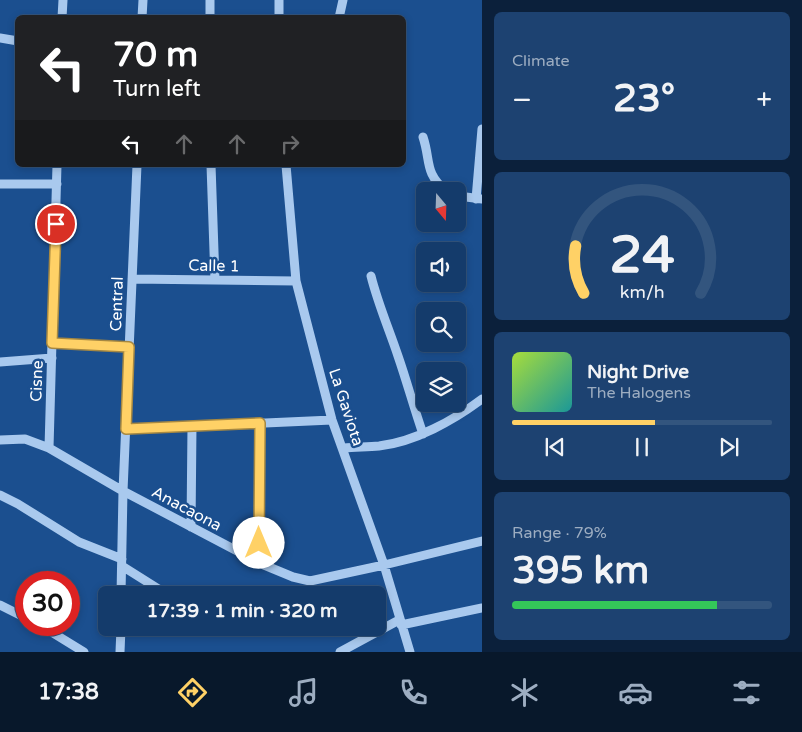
<!DOCTYPE html>
<meta charset="utf-8">
<style>
body{margin:0;font-family:"Varela Round",sans-serif;background:#1d4271;color:#f1f3f6;height:100vh;display:flex;flex-direction:column;font-size:19px;white-space:nowrap}
*{box-sizing:border-box;margin:0}
p{font-size:16px;color:#9dadc1}
.icon{flex:none;width:28px;height:28px;fill:none;stroke:currentColor;stroke-width:2;stroke-linecap:round;stroke-linejoin:round}
.map{position:relative;flex:1;overflow:hidden}
.side{display:flex;flex-direction:column;gap:12px;padding:12px;background:#0b203b;width:320px}
.side>*{flex:none}
.banner{position:absolute;left:15px;top:15px;width:391px;height:152px;border-radius:8px;box-shadow:0 2px 8px #0003,0 0 0 1px #33557e;background:#202124;color:#fff;overflow:hidden}
.needle{width:32px;rotate:161deg}
.buttons{position:absolute;left:416px;top:182px;display:grid;gap:10px}
.buttons a{display:grid;place-items:center;width:50px;height:50px;border-radius:8px;background:#143b6b;box-shadow:0 2px 8px #0003,0 0 0 1px #33557e;font-size:25px}
.speed{position:absolute;left:15px;top:571px;display:flex;gap:10px;font-size:25px;font-weight:700;text-align:center}
.speed>*{display:grid;place-content:center;width:65px;height:65px;border-radius:50%;background:#143b6b;box-shadow:0 2px 8px #0003,0 0 0 1px #33557e;line-height:1}
.speed .limit{border:8px solid #d22;background:#fff;color:#111}
.pin{position:absolute;display:grid;place-items:center;width:42px;height:42px;color:#fff;margin:-21px;border:2px solid #fff;border-radius:50%;box-shadow:0 1px 5px #0007}
.me{position:absolute;width:55px;margin:-28px;rotate:0deg;stroke-linejoin:round;filter:drop-shadow(0 0 4px #0008)}
.turn{display:flex;align-items:center;gap:18px;height:105px;padding:0 15px;font-size:22px}
.turn .icon{width:65px;height:65px;stroke-width:2.5}
.turn b{display:block;font-size:35px;line-height:42px}
.lanes{display:flex;align-items:center;height:48px;padding:0 15px;background:#0003;justify-content:center;gap:25px;direction:ltr}
.lanes .off{opacity:.35}
.big{font-size:38px;font-weight:700;line-height:1.1}
.side .widget{flex:1;display:flex;flex-direction:column;justify-content:center;gap:8px;min-width:0;padding:0 18px;border-radius:8px;background:#1d4271}
.side .dial{align-items:center;gap:0}
.dial svg{height:130px;overflow:visible;fill:none;stroke:#33557e;stroke-width:7;stroke-linecap:round;text-anchor:middle}
.dial text{fill:#f1f3f6;stroke:none}
.song{display:flex;align-items:center;gap:15px}
.cover{width:60px;height:60px;border-radius:8px;background:linear-gradient(135deg,hsl(80 70% 55%),hsl(180 70% 35%))}
.played{height:5px;border-radius:2px;background:linear-gradient(90deg,#ffd166 55%,#33557e 55%)}
.keys{display:flex;justify-content:space-around;direction:ltr}
.heat{display:flex;justify-content:space-between;align-items:center;font-size:28px;direction:ltr}
.charge{height:8px;border-radius:4px;background:linear-gradient(90deg,#34c759 79%,#33557e 0)}
.trip{position:absolute;left:98px;top:586px;width:288px;height:50px;border-radius:8px;background:#143b6b;box-shadow:0 2px 8px #0003,0 0 0 1px #33557e;font-weight:700;line-height:50px;text-align:center}
.tabs{display:flex;height:80px;justify-content:space-around;align-items:center;background:#08182b;color:#9dadc1}
.tabs .icon{width:35px;height:35px}
.tabs .selected{color:#ffd166}
.tabs b{font-size:22px;color:#f1f3f6}
main{display:flex;flex:1;min-height:0}
.map>svg:first-child{display:block}
</style>
<main>
<div class="map">
<svg width="482" height="652" viewBox="0 0 482 652">
<rect width="100%" height="100%" fill="#1b4f8f"/>
<g fill="none" stroke-linecap="round" stroke-linejoin="round">
<path stroke="#a9c9ee" stroke-width="9" d="M62,18L63,0
M142,18L143,0
M210,18V0
M279,18V0
M339,18L343,0
M0,38L18,41
M423,137C431,161 424,173 446,191
M211,165L215,280
M286,165L296,281L332,420L384,565L410,652
M0,184H57
M458,196L482,199
M476,199L482,129
M371,276C378,304 389,329 398,356C407,382 414,408 423,434
M132,279L296,281
M52,343L129,347
M0,362L52,358
M126,429L332,420
M0,440L25,439L49,448L123,491L264,565L293,577L310,581L384,565L482,541
M49,448L57,165
M344,448C355,447 367,447 379,446C415,442 454,420 482,399
M0,495L18,504L79,542L122,559
M191,527L192,426
M259,563L260,423
M122,566L168,595
M121,595L123,491L137,165
M0,605L26,618
M40,625L84,652
M401,625L482,608
M120,652L121,628
M340,652L399,620"/>
</g>
<g fill="none" stroke-linecap="round" stroke-linejoin="round">
<defs>
<path id="route" d="M56,224L52,343L129,347L126,429L260,423L259,543"/>
</defs>
<use href="#route" stroke="#a68842" stroke-width="12"/>
<use href="#route" stroke="#ffd166" stroke-width="9"/>
</g>
<g text-anchor="middle" stroke-width="5" stroke-linejoin="round" paint-order="stroke">
<g font-size="16" fill="#fff" stroke="#1b4f8f">
<text transform="translate(214 265) rotate(1)" y="6">Calle 1</text>
<text transform="translate(116 304) rotate(-88)" y="6">Central</text>
<text transform="translate(36 381) rotate(-88)" y="6">Cisne</text>
<text transform="translate(347 407) rotate(72)" y="6">La Gaviota</text>
<text transform="translate(187 508) rotate(28)" y="6">Anacaona</text>
</g>
</g>
</svg>
<div class="buttons">
<a><svg class="needle" viewBox="-14 -14 28 28"><path d="M0-13l5 13h-10z" fill="#e53935"/><path d="M0 13l5-13h-10z" fill="#9dadc1"/></svg></a>
<a><svg class="icon" aria-label="sound" viewBox="0 0 24 24"><path d="M4 9h4l5-4v14l-5-4H4zM17 9q2 3 0 6"/></svg></a>
<a><svg class="icon" aria-label="search" viewBox="0 0 24 24"><circle cx="10" cy="10" r="6"/><path d="M15 15l6 6"/></svg></a>
<a><svg class="icon" aria-label="layers" viewBox="0 0 24 24"><path d="M12 4l9 5-9 5-9-5zM3 14l9 5 9-5"/></svg></a>
</div>
<div class="speed"><div class="limit">30</div></div>
<div class="pin" style="left:56px;top:224px;background:#d93025"><svg class="icon" aria-label="arrive" viewBox="0 0 24 24"><path d="M6 21V4h12l-3 4 3 4H6"/></svg></div>
<svg class="me" style="left:259px;top:543px" viewBox="-20 -20 40 40"><circle r="19" fill="#fff"/><path d="M0-13L10 11 0 6-10 11z" fill="#ffd166"/></svg>
<div class="trip">17:39 · 1 min · 320 m</div>
<div class="banner">
<div class="turn"><svg class="icon" aria-label="left" viewBox="0 0 24 24"><path d="M17 20v-9H6M10 6l-5 5 5 5"/></svg><div><b>70 m</b>Turn left</div></div>
<div class="lanes"><svg class="icon" aria-label="left" viewBox="0 0 24 24"><path d="M17 20v-9H6M10 6l-5 5 5 5"/></svg><svg class="icon off" aria-label="ahead" viewBox="0 0 24 24"><path d="M12 20V5M6 11l6-6 6 6"/></svg><svg class="icon off" aria-label="ahead" viewBox="0 0 24 24"><path d="M12 20V5M6 11l6-6 6 6"/></svg><svg class="icon off" aria-label="right" viewBox="0 0 24 24"><path d="M7 20v-9h11M14 6l5 5-5 5"/></svg></div>
</div>
</div>
<section class="side">
<div class="widget"><p>Climate</p>
<div class="heat"><a>−</a><b class="big">23°</b><a>+</a></div>
</div>
<div class="widget dial"><svg viewBox="0 0 100 80">
<path d="M14 69A42 42 0 1 1 86 69"/>
<path d="M14 69A42 42 0 0 1 9 40" stroke="#ffd166"/>
<text x="50" y="56" font-size="32" font-weight="700">24</text>
<text x="50" y="72" font-size="11">km/h</text>
</svg></div>
<div class="widget">
<div class="song"><i class="cover"></i><div><b>Night Drive</b><p>The Halogens</p></div></div>
<div class="played"></div>
<div class="keys"><svg class="icon" aria-label="previous" viewBox="0 0 24 24"><path d="M18 5L8 12l10 7zM5 5v14"/></svg><svg class="icon" aria-label="pause" viewBox="0 0 24 24"><path d="M8 5v14M16 5v14"/></svg><svg class="icon" aria-label="next" viewBox="0 0 24 24"><path d="M6 5l10 7-10 7zM19 5v14"/></svg></div>
</div>
<div class="widget"><p>Range · 79%</p><b class="big">395 km</b><div class="charge"></div></div>
</section>
</main>
<nav class="tabs">
<b>17:38</b>
<svg class="icon selected" aria-label="directions" viewBox="0 0 24 24"><path d="M12 3l9 9-9 9-9-9zM9 14v-3h6M13 9l2 2-2 2"/></svg>
<svg class="icon" aria-label="music" viewBox="0 0 24 24"><path d="M9 18V5l10-2v13"/><circle cx="6" cy="18" r="3"/><circle cx="16" cy="16" r="3"/></svg>
<svg class="icon" aria-label="phone" viewBox="0 0 24 24"><path d="M5 4h4l2 5-3 2q2 4 5 5l2-3 5 2v4C11 20 4 13 5 4z"/></svg>
<svg class="icon" aria-label="climate" viewBox="0 0 24 24"><path d="M12 3v18M4 7l16 10M4 17L20 7"/></svg>
<svg class="icon" aria-label="car" viewBox="0 0 24 24"><path d="M5 17H2v-5l4-1 3-4h7l3 4 3 1v5h-3M9 17h6M6 11h13"/><circle cx="7" cy="17" r="2"/><circle cx="17" cy="17" r="2"/></svg>
<svg class="icon" aria-label="filters" viewBox="0 0 24 24"><path d="M4 7h16M4 17h16"/><circle cx="9" cy="7" r="2"/><circle cx="15" cy="17" r="2"/></svg>
</nav>
